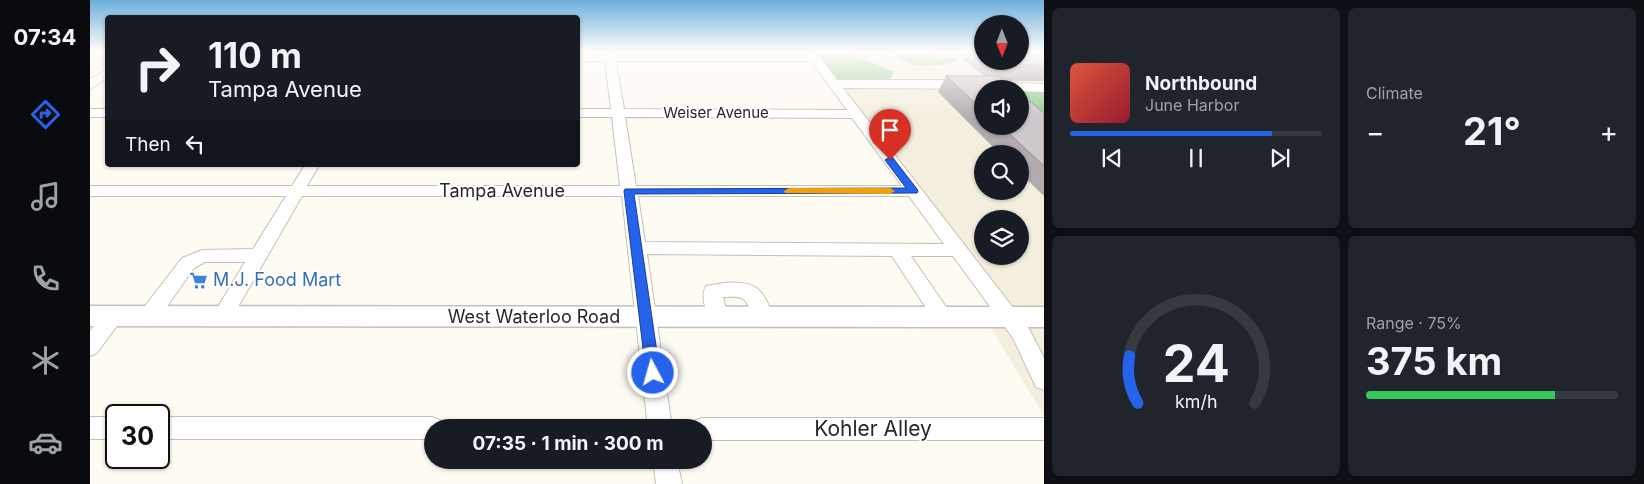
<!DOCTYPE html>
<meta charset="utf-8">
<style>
body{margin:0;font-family:Inter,sans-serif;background:#20242c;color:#f1f3f6;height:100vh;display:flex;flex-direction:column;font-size:19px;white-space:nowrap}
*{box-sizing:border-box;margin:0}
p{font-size:16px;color:#9ea1a6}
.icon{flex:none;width:28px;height:28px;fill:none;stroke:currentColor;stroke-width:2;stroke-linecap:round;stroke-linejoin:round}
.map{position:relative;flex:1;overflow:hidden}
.panel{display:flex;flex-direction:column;gap:8px;padding:8px;background:#0d0f14;width:600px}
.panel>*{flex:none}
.guide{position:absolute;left:15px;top:15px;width:475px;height:152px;border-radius:5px;box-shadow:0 1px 4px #0004;background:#171b24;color:#f1f3f6;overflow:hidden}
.needle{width:32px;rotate:179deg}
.controls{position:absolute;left:884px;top:15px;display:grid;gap:10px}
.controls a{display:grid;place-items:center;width:55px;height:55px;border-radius:50%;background:#171b24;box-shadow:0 1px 4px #0004;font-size:25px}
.speed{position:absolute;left:15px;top:404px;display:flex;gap:10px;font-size:25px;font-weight:700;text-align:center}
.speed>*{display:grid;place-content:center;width:65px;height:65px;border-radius:50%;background:#171b24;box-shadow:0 1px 4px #0004;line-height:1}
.speed .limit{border:2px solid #111;border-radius:8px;background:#fff;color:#111}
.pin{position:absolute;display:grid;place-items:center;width:42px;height:42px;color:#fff;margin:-51px -21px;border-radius:50% 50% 50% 0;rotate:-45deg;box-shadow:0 0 5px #0007}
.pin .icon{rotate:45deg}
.me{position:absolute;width:55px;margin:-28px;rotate:354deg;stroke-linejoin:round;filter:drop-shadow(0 0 4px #0008)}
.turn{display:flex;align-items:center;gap:18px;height:105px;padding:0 20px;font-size:22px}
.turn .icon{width:65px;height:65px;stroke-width:2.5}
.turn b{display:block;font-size:35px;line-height:42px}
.then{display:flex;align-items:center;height:48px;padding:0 20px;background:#0003;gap:10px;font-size:19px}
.big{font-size:38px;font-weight:700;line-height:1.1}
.panel .widget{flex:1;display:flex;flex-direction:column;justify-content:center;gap:8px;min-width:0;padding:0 18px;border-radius:8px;background:#20242c}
.panel .dial{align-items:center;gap:0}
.dial svg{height:130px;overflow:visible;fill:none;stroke:#363941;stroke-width:7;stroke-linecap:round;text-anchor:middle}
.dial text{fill:#f1f3f6;stroke:none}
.song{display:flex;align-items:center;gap:15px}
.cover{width:60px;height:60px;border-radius:8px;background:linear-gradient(135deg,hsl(10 70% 55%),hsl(350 70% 35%))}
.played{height:5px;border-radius:2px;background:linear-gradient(90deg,#2563eb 80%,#363941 80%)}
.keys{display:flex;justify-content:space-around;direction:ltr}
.heat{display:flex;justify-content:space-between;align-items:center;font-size:28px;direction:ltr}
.charge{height:8px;border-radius:4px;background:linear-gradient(90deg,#34c759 75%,#363941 0)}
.panel .tiles{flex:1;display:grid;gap:8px;grid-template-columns:repeat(2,1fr)}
.trip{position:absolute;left:334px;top:419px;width:288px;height:50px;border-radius:25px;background:#171b24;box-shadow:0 1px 4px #0004;font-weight:700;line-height:50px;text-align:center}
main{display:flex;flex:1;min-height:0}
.tabs{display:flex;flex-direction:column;width:90px;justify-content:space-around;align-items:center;background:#090b0e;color:#9ea1a6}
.tabs .icon{width:35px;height:35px}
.tabs .current{color:#2563eb}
.tabs b{font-size:22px;color:#f1f3f6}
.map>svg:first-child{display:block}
</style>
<main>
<nav class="tabs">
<b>07:34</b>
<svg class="icon current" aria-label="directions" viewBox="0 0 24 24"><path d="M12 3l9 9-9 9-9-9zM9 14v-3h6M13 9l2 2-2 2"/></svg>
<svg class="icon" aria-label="music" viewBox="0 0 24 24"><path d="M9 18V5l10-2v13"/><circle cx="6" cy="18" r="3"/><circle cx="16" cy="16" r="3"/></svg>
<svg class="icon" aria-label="phone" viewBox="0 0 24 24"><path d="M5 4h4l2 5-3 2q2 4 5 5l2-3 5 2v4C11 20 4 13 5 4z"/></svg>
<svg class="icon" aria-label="climate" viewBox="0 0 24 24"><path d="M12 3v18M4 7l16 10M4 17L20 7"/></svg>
<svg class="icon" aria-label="car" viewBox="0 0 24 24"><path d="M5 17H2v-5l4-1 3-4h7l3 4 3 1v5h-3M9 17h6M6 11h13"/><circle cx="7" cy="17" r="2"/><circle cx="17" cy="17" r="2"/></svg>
</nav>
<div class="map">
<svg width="954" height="484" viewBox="0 0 954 484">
<rect width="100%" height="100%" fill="#fefbf3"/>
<path fill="#f4eedf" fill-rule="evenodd" d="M719,51H892V61H930L954,51V416L894,316H917ZM892,89H930V126H892ZM892,154H930V191H892ZM892,219H930V256H892Z"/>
<path fill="#fdefdb" d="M0,51H17L18,64L0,76Z"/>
<path fill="#98cd95" d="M723,51H762C772,62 790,64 803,72L801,78L793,81L747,80Z
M801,51H840L849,56L866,57L867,62C841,66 822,72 801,51Z
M930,92H954V122L930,119Z"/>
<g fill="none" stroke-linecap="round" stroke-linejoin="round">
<defs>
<path id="minor" d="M514,51H525V55H716L714,51H725L747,80H861L954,84V92L930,91V89L753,88L938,327L954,358V390L946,387L923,338L863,256H821L863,317L860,323L853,325L846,323L802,256L557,254L582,428H558L532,196H212L140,321L133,323L126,321L123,315L155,262H115L104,268L66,322L59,324L52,322L49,316L52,310L92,258L112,250L163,249L196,196H0V186H202L215,165H229L217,186H530L522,117H488V109H521L515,61H488V55H514ZM526,61H721L757,110L534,109ZM535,117L762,118L812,186H546ZM548,196H819L854,244L555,242Z
M18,69V78L0,89V79Z
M0,109H18V117H0Z
M634,283C665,280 674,289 683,317L680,323L673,325L666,323C655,302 661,295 633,297L638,317L635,323L628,325L621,323C616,312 610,296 616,286Z
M24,308L31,310L34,316L7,353L0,356V331L17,310Z
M0,417H26V439H0Z
M69,417H342L350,420L354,428H342V439H69Z
M612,418H954V440H612V428H601L604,421Z
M563,460H587L592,484H566Z"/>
<path id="major" d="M0,306L954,307V327L0,326Z"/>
</defs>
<use href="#minor" stroke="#c3c0b9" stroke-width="2"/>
<use href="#major" stroke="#c3c0b9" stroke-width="3"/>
<use href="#minor" fill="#fff" fill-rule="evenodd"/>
<use href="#major" fill="#fff" fill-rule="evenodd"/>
</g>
<path fill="#b2acb0" d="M877,51H892V61H930L954,51V81H914L892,89V126H930L954,113V196L930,173V154H910L848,92L856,76H894L873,59Z"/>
<path fill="#cfc8cd" stroke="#918c90" d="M930,51H954V65H909L904,61H930Z
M856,76H908L924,89H892V109Z
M930,93L954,113V166L911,126H930Z"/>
<linearGradient id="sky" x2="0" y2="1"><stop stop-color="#6cafdc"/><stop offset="0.43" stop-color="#fffdfa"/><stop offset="1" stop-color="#fffdfa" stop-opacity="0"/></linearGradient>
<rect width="954" height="119" fill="url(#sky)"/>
<path fill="#2563eb" stroke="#184099" d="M800,157L803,158L827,189L828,191L827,193L544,194L570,373L568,378L563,380L558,378L556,373L534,191L535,189L816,188L795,160Z"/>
<path fill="#f59e0b" d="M699,188H800L805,191L800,194L695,193L694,191Z"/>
<defs>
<symbol id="supermarket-bare" viewBox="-9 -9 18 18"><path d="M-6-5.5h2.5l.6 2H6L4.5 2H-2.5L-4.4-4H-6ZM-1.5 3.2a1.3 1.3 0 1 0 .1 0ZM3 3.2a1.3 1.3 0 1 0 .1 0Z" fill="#3f7fe0" stroke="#fff" stroke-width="2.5" paint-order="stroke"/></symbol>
</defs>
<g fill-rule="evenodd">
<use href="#supermarket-bare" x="96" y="268" width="25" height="25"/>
</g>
<g text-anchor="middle" stroke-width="4" stroke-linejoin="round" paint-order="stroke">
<g font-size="15" fill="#292725" stroke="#fff">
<text x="626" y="118">Weiser Avenue</text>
</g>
<g font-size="18" fill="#292725" stroke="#fff">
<text x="412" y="197">Tampa Avenue</text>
<text x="444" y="323">West Waterloo Road</text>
</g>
<g font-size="18" fill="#366cbe" stroke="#fff" text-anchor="start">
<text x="123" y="286">M.J. Food Mart</text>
</g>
<g font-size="21" fill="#292725" stroke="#fff">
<text x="783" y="436">Kohler Alley</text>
</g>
</g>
</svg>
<div class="controls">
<a><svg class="needle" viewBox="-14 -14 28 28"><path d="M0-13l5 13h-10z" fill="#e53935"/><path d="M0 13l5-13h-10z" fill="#9ea1a6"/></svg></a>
<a><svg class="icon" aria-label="sound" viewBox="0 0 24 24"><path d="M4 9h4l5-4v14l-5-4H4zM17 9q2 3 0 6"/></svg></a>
<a><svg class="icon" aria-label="search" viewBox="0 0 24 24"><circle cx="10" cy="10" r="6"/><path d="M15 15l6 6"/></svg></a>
<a><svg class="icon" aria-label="layers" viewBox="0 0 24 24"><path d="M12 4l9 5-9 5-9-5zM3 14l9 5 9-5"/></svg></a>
</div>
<div class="speed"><div class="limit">30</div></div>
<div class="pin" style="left:800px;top:160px;background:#d93025"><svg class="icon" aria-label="arrive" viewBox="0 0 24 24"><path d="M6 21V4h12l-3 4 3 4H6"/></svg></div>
<svg class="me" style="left:563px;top:373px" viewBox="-20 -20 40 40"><circle r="17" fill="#2563eb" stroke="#fff" stroke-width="3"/><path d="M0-11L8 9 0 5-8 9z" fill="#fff"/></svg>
<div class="trip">07:35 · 1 min · 300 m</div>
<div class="guide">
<div class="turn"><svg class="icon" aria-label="right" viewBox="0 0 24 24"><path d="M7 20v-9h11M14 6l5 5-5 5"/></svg><div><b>110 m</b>Tampa Avenue</div></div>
<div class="then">Then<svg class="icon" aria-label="left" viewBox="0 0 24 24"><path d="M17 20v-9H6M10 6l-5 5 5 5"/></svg></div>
</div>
</div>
<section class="panel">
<div class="tiles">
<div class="widget">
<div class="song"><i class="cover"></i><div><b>Northbound</b><p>June Harbor</p></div></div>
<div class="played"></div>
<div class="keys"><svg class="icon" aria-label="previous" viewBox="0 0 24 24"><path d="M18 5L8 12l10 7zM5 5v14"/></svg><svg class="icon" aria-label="pause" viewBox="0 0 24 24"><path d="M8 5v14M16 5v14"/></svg><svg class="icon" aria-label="next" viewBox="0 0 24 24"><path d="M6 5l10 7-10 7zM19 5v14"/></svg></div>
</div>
<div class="widget"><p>Climate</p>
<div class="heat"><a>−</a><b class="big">21°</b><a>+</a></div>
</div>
<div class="widget dial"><svg viewBox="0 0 100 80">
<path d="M14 69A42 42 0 1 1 86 69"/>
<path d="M14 69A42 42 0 0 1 9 40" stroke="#2563eb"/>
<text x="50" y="56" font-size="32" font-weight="700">24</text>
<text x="50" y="72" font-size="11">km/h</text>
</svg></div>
<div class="widget"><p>Range · 75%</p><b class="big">375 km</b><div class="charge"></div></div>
</div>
</section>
</main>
